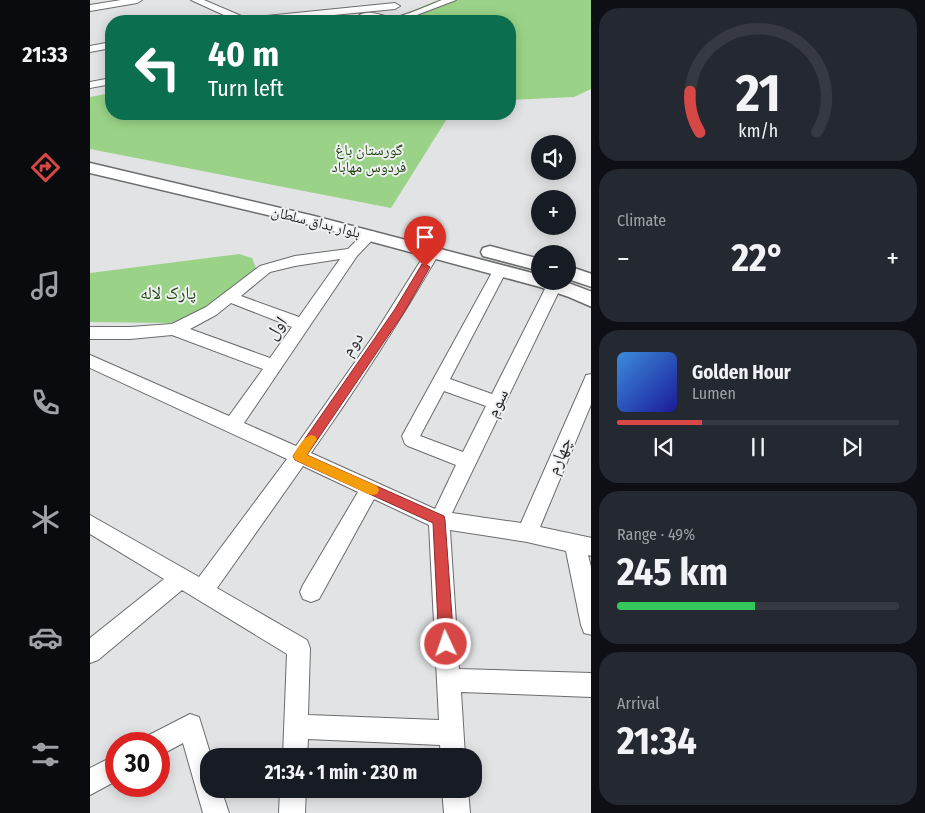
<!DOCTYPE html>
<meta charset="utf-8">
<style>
body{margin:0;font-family:"Fira Sans Condensed","Noto Naskh Arabic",sans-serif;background:#242831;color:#f1f3f6;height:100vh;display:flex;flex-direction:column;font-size:19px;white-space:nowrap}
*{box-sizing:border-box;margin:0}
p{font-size:16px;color:#9ea1a6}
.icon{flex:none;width:28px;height:28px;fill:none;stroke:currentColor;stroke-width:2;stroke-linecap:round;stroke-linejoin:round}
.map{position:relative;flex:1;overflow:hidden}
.details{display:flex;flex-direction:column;gap:8px;padding:8px;background:#0d0f14;width:334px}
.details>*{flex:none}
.top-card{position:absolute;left:15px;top:15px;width:411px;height:105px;border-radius:20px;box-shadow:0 2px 12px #0003;background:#0b6e4f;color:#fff;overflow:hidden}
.tools{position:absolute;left:441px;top:135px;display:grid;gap:10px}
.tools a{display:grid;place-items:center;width:45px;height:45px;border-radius:50%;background:#171b24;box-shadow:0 2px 12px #0003;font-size:25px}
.speed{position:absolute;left:15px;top:732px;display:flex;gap:10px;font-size:25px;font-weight:700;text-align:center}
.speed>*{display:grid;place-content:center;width:65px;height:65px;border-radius:50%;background:#171b24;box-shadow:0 2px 12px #0003;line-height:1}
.speed .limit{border:8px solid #d22;background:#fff;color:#111}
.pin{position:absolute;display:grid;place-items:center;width:42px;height:42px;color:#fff;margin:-51px -21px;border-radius:50% 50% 50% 0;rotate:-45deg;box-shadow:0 0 5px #0007}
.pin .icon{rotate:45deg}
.me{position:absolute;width:55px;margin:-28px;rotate:357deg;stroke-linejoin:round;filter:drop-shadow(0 0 4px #0008)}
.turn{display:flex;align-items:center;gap:18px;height:105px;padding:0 20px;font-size:22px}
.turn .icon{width:65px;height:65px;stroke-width:2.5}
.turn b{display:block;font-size:35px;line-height:42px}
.big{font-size:38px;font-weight:700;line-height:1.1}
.details .tile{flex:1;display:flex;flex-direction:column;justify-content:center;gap:8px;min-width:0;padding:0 18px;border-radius:20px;background:#242831}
.details .dial{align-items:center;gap:0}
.dial svg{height:130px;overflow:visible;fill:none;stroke:#363941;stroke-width:7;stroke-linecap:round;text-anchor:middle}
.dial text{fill:#f1f3f6;stroke:none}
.song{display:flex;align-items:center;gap:15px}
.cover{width:60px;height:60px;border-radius:8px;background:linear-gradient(135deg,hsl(210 70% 55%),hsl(240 70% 35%))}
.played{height:5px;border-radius:2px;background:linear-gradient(90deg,#d64745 30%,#363941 30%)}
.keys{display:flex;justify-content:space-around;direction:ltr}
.heat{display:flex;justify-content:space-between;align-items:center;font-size:28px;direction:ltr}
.charge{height:8px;border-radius:4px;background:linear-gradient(90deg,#34c759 49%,#363941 0)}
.trip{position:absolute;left:110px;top:748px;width:282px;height:50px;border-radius:20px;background:#171b24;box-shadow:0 2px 12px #0003;font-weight:700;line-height:50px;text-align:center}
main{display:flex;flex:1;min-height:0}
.tab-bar{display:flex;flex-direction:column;width:90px;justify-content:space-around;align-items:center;background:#090b0e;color:#9ea1a6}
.tab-bar .icon{width:35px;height:35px}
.tab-bar .selected{color:#d64745}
.tab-bar b{font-size:22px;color:#f1f3f6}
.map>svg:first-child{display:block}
</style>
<main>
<nav class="tab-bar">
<b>21:33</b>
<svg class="icon selected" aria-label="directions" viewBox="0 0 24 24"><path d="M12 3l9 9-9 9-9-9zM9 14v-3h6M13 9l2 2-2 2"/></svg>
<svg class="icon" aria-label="music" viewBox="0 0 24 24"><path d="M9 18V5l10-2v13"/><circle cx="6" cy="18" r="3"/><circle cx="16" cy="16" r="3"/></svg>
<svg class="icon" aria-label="phone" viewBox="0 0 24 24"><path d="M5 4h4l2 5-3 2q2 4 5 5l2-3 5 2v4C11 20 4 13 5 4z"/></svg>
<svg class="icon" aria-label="climate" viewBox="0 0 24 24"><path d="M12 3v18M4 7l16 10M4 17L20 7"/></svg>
<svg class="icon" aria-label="car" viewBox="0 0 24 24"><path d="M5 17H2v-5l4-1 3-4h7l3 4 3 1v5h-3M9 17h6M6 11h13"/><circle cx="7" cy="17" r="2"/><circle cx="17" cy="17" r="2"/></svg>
<svg class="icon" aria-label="filters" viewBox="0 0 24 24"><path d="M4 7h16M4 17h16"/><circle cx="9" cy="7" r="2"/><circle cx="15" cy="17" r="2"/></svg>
</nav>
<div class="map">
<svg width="502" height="813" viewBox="0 0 502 813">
<rect width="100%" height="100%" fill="#e2e3e4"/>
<path fill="#9ad387" d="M348,0H501V89L484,97L420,100V21H297Z
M21,93V114H360L301,208L0,149V97Z
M149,254L162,258L166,268L161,274L102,317L83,323L0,322V273Z"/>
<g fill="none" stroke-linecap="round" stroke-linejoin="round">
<defs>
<path id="minor" d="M31,0H52L47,3L0,11V5Z
M101,0H114L156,18L305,3L310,6L305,9L182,21H147Z
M352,0H366L311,21L273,19L268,16C279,8 292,17 303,17C311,18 342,4 352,0Z
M21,42V48L0,52V46Z
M21,78V84L0,88V82Z
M280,231L285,232L287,235L267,256L154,423L206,446L284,335L338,249H348L350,252C310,321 267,388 221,453L345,509L366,465L318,446L315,444L312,436L405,267H415L417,270L360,379L402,394L459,281H469L472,285L362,513L431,523L494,380L496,375L502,374V402L450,527L502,538V556L498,555L502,571V635L494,633L491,625L476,551L437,542L360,530L369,669L502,673V697L371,692L375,756H351L350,745L218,739L217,756H193L197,654L92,590L8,660L0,663V638L74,579L0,534V515L109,577L197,459L0,368V355L139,416L173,369L82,335L40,339H0V327H40L82,324L116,307L170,266L205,256L258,249L275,232ZM250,259L209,317L151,296L180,272L205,266ZM141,303L202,327L180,358L100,329L126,315ZM354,391L396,406L373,452L330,436ZM213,466L268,492L213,585L210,592L213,599L221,602L229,599L284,499L339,525L349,720L218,715L220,648L217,640L127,588Z
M100,714L109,717L121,756H119V789H131L139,813H113L93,743L69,756V744H56L59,735Z
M26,755V781L0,795V768Z
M190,789H216L215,813H189Z
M352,789H378L380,813H354Z"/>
<path id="major" d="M0,163L224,216L450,275V281H473L502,292V307L479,297L450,287L220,225L0,173Z
M400,246L450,259V271L393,256L391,252L393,248Z
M478,266L502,274V287L478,279Z"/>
</defs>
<use href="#minor" stroke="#6b6c6d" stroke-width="2"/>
<use href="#major" stroke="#6b6c6d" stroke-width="3"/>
<use href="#minor" fill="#fff" fill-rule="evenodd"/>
<use href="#major" fill="#fff" fill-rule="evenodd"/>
</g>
<path fill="#d64745" stroke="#8b2e2d" d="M332,264H335L340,267L313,314L217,455L354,516L355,520L364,644L362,650L356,652L351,650L349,644L343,523L205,460L203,456L305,309Z"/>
<path fill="#f59e0b" d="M221,435L225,436L227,439L217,455L287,486L289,490L287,494L283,495L278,494L205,460L203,456C207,449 213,437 221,435Z"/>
<g text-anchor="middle" stroke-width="4" stroke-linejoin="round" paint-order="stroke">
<g font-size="15" fill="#1f460f" stroke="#eff0f1">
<text x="279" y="155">گورستان باغ<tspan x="279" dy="17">فردوس مهاباد</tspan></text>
</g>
<g font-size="15" fill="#272728" stroke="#eff0f1">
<text transform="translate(226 222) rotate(14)" y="5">بلوار بداق سلطان</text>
</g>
<g font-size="18" fill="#1f460f" stroke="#eff0f1">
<text x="78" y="299">پارک لاله</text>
</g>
<g font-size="18" fill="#272728" stroke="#eff0f1">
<text transform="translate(186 328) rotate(-54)" y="6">اول</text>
<text transform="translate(262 344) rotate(-55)" y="6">دوم</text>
<text transform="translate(407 403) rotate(-64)" y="6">سوم</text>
<text transform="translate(469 456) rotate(-67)" y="6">چهارم</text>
</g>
</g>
</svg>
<div class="tools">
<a><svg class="icon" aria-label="sound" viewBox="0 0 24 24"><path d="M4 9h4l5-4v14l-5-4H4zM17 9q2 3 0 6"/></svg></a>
<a>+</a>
<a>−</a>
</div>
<div class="speed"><div class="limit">30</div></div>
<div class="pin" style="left:335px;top:267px;background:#d93025"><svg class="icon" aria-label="arrive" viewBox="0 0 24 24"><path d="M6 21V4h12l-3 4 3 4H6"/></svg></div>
<svg class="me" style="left:356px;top:644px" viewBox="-20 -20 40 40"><circle r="17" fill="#d64745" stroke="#fff" stroke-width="3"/><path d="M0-11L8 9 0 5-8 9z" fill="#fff"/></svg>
<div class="trip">21:34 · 1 min · 230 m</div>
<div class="top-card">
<div class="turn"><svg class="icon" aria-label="left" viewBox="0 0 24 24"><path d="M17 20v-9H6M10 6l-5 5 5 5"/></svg><div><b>40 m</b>Turn left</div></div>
</div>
</div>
<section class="details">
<div class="tile dial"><svg viewBox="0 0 100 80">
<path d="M14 69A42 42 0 1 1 86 69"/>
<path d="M14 69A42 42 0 0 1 8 44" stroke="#d64745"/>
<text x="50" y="56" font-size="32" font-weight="700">21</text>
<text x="50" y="72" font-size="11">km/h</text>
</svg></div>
<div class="tile"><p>Climate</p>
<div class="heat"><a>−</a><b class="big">22°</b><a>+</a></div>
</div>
<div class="tile">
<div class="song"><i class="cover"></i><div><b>Golden Hour</b><p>Lumen</p></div></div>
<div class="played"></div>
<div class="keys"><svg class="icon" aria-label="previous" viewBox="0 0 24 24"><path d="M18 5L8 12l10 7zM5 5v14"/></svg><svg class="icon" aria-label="pause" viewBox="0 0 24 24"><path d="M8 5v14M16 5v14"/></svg><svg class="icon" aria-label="next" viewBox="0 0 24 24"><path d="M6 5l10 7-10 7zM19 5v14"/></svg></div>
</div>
<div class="tile"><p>Range · 49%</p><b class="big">245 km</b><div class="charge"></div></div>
<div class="tile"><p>Arrival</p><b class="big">21:34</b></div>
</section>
</main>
